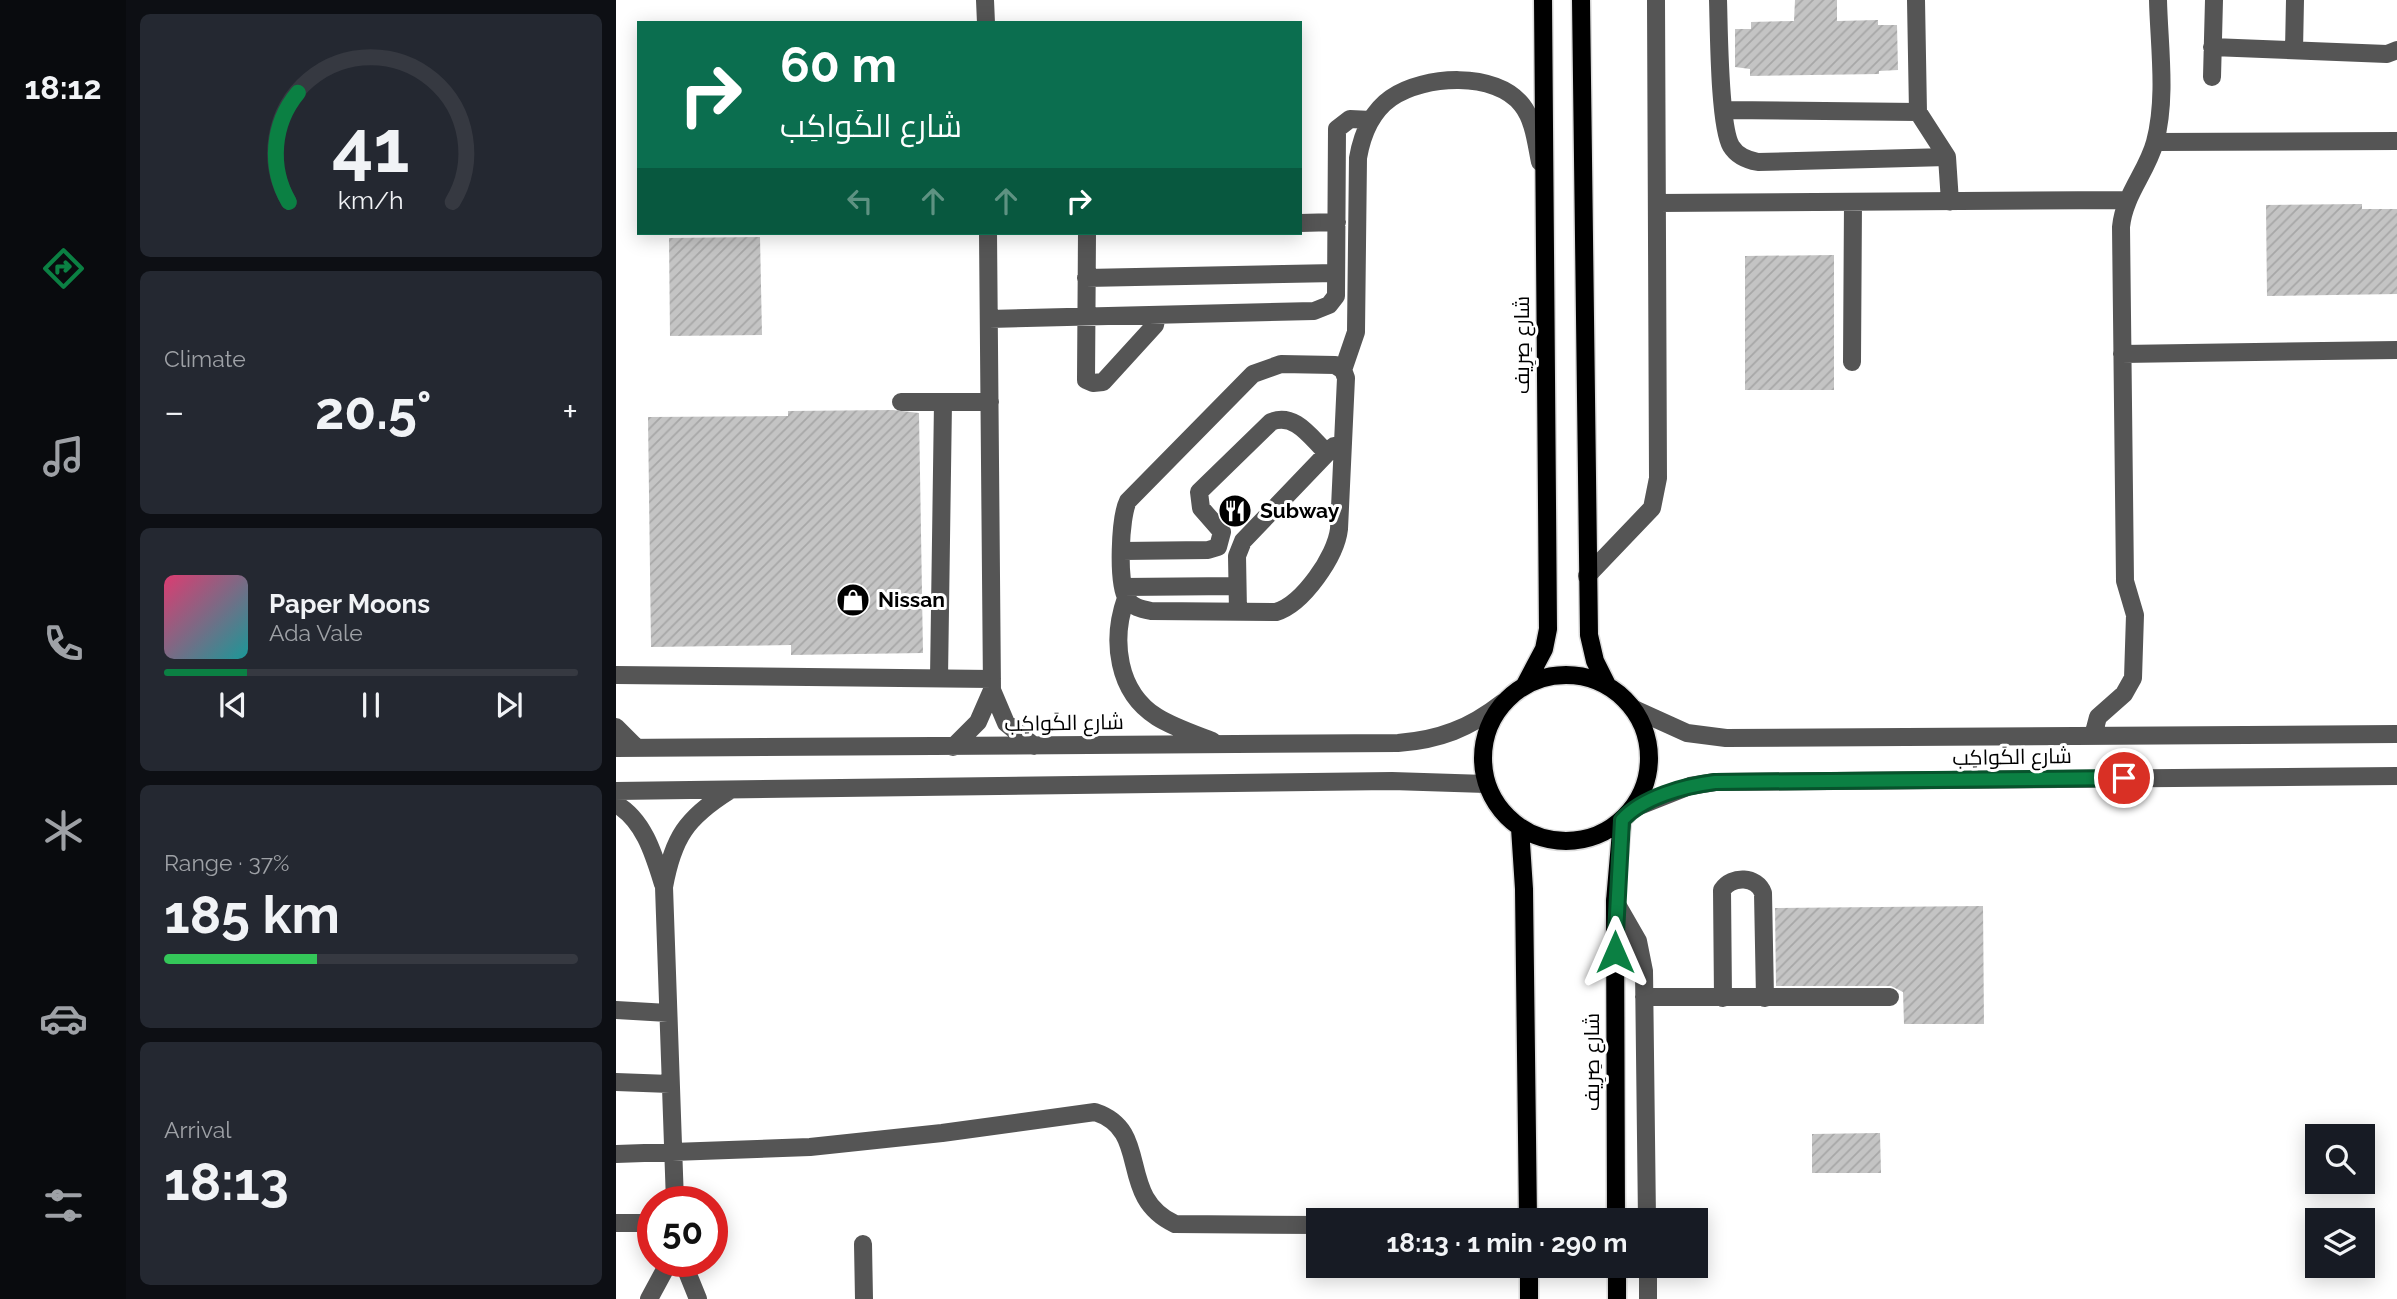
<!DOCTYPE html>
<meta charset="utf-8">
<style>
body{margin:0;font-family:Raleway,Cairo,sans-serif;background:#242831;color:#f1f3f6;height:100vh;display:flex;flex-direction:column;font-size:26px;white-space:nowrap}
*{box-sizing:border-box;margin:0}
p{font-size:23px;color:#9ea1a6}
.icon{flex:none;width:38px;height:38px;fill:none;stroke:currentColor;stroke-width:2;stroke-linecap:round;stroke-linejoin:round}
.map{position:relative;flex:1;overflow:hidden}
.details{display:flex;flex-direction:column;gap:14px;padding:14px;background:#0d0f14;width:490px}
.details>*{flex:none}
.banner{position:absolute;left:21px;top:21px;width:665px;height:214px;border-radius:0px;box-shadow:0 4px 18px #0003;background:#0b6e4f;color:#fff;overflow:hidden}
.tools{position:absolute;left:1689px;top:1124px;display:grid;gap:14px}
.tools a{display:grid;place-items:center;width:70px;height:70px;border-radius:0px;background:#171b24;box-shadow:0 4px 18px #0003;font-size:35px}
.speed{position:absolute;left:21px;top:1186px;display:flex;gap:14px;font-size:35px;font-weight:700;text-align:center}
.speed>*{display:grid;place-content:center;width:91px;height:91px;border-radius:50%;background:#171b24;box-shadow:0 4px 18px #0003;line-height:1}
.speed .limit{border:10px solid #d22;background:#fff;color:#111}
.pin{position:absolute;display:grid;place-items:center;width:60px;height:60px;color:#fff;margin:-30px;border:4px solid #fff;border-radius:50%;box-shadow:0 2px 7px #0007}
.me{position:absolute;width:77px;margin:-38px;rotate:0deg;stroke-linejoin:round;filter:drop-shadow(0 0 5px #0008)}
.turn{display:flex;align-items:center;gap:24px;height:147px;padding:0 28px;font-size:32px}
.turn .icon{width:91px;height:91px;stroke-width:2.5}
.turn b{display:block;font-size:49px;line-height:60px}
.lanes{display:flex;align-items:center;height:66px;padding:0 28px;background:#0003;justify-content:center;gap:35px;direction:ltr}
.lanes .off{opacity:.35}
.big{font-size:52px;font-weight:700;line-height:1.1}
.details .widget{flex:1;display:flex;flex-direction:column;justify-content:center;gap:10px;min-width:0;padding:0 24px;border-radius:10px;background:#242831}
.details .dial{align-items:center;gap:0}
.dial svg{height:182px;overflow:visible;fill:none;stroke:#363941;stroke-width:7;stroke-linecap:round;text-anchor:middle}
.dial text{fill:#f1f3f6;stroke:none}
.song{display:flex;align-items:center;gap:21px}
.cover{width:84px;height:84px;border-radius:10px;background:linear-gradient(135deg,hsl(340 70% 55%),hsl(180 70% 35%))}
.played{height:7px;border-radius:4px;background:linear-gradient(90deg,#0b8043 20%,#363941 20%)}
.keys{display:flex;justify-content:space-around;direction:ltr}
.heat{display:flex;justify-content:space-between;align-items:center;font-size:38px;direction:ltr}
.charge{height:10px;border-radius:5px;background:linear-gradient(90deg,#34c759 37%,#363941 0)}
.trip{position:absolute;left:690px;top:1208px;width:402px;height:70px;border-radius:0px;background:#171b24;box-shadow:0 4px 18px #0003;font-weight:700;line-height:70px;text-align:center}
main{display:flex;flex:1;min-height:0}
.menu{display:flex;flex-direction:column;width:126px;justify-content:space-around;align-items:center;background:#090b0e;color:#9ea1a6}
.menu .icon{width:49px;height:49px}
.menu .selected{color:#0b8043}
.menu b{font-size:32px;color:#f1f3f6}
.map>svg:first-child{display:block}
</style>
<main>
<nav class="menu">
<b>18:12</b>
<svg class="icon selected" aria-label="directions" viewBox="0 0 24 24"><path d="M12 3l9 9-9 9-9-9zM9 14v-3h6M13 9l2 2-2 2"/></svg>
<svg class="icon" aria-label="music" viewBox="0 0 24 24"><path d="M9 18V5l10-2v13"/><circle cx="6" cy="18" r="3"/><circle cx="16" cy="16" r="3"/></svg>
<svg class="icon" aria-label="phone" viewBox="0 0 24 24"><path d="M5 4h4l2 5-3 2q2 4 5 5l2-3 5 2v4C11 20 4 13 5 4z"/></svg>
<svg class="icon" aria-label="climate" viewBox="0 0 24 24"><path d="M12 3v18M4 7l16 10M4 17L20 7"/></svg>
<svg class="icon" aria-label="car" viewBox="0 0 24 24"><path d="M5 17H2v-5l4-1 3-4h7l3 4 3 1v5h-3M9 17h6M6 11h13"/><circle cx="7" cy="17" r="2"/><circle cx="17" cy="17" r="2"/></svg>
<svg class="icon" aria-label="filters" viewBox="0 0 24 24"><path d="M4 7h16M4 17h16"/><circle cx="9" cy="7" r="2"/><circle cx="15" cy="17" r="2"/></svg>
</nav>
<section class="details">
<div class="widget dial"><svg viewBox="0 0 100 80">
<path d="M14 69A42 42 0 1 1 86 69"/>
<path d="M14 69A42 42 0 0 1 18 21" stroke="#0b8043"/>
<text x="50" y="56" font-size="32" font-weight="700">41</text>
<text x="50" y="72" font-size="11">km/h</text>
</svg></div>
<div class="widget"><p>Climate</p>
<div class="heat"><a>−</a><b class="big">20.5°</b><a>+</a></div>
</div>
<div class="widget">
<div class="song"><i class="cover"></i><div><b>Paper Moons</b><p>Ada Vale</p></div></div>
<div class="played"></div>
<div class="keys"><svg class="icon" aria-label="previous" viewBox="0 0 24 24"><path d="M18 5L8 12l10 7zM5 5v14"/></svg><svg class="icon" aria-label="pause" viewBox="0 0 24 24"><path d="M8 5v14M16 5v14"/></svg><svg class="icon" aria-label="next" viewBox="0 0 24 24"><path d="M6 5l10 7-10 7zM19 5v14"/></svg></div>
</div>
<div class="widget"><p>Range · 37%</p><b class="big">185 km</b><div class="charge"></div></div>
<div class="widget"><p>Arrival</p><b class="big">18:13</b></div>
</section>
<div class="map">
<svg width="1781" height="1299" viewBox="0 0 1781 1299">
<defs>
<pattern id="building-hatch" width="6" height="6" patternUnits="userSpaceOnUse" patternTransform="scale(1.75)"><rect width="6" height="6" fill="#c4c4c4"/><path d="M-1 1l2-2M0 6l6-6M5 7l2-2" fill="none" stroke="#a7a7a7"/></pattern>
</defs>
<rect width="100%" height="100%" fill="#fff"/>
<path fill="url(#building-hatch)" d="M1179,0H1221V21L1262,20V25H1281L1282,70L1263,71V74L1134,76V69L1119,67V29H1135V22L1178,21Z
M1746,204V209H1781V294L1651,296L1650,205Z
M144,237L146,335L54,336L53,238Z
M1218,255V390H1129V256Z
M277,410L303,413L307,653L175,655V645L35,647L32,417L172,416V411Z
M1367,906L1368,1024H1288L1287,992L1275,986H1160L1159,908Z
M1264,1133L1265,1173H1196V1134Z"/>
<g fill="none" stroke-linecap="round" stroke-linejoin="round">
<defs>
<path id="major" d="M965,0L973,635L979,661L991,685
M867 758a83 83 0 1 1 166 0a83 83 0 1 1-166 0Z
M909,685L928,649L932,629L927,0
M904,828L908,889L912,1220
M1000,1220L999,901L1006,820
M913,1265V1299
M1001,1265V1299"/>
</defs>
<use href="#major" stroke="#dbdbdb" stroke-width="21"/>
<path stroke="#555" stroke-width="18" d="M369,0L370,23
M1102,0C1103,28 1103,125 1115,146C1121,156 1131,160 1142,162L1331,157
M1300,0L1302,112L1331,157L1334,202
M1596,47L1771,54L1781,50
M1678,50L1679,0
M1596,77L1598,0
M1108,110L1302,112
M1539,142L1781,141
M1041,203L1510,200
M684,223L721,222
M372,233L376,690L390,723L418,746
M471,233L470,380L477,383L487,382L539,325L541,315
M470,278L720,273
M373,319L698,311L713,305L720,296L721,129L734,119L755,120
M1506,354L1781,350
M1236,362L1237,202
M665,364L719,365L727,370L730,378L723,529C720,556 687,604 660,612L535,611C525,609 516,607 511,599C501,583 504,517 512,501L637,374Z
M727,370L740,332L742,158C746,135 755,112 775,98C808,75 880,71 906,105C918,120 920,143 924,162
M285,402H374
M506,551L592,550L602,547L606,532L585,508L583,492L655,422C679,412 695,438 711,453
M971,576L1036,508L1042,478L1040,0
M507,587L621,586
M510,598C495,640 501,692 541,717C557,727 578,734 596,741
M622,611L621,556L627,541L718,446
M0,675L376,679
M323,678L327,402
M1018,709L1071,733L1110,738L1781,734
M0,727L21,748
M1477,736L1482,717L1508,694L1517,678L1519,615L1509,581L1505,227C1508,195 1531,172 1539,142C1551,97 1543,45 1542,0
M337,747L362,722L376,690
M0,748L782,743C823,740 854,728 886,703
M0,791L776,781L870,784
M0,804C28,820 38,855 47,884
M1016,809L1074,786L1099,782L1781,776
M999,901L1022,941L1028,971L1031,1220
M1028,997H1274
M1107,998L1106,890C1116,875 1141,876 1147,893L1149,998
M0,1010L52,1013
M0,1082L54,1084
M0,1154L194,1147L326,1133L479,1112C537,1131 499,1196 559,1224L702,1225
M59,1202L48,887C57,838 70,818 113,791
M0,1223H37
M247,1244L248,1299
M67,1262L82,1299
M1032,1265V1299
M33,1299L53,1262"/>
<use href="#major" stroke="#000" stroke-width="18"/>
</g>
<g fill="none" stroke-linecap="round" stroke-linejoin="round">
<defs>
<path id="route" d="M999,952L1006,820C1027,797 1068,786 1099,782L1508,778"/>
</defs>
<use href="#route" stroke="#07532c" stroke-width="18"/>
<use href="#route" stroke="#0b8043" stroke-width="12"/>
</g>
<defs>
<symbol id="restaurant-disc" viewBox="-11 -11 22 22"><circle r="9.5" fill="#000" stroke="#fff"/><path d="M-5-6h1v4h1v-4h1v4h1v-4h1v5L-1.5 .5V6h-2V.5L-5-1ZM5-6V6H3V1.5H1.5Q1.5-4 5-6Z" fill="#fff"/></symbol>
<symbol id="shop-disc" viewBox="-11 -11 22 22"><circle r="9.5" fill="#000" stroke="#fff"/><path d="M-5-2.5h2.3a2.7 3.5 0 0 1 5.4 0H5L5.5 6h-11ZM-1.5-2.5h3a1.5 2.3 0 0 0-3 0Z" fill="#fff"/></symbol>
</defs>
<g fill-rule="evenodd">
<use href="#restaurant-disc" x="600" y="492" width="38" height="38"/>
<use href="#shop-disc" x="218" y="581" width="38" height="38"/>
</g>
<g text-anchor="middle" stroke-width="6" stroke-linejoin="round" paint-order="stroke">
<g font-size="21" fill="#000" stroke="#fff">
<text transform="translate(906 345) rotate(-90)" y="7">شارع صِرِيف</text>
<text transform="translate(448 723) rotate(-1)" y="7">شارع الكَواكِب</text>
<text transform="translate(1396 757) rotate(-1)" y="7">شارع الكَواكِب</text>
<text transform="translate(976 1062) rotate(-90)" y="7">شارع صِرِيف</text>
</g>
<g font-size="21" font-weight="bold" fill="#000" stroke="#fff" text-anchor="start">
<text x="644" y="518">Subway</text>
<text x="262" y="607">Nissan</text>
</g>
</g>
</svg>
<div class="tools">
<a><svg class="icon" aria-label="search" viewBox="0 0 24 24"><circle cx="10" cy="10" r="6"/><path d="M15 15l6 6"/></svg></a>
<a><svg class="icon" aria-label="layers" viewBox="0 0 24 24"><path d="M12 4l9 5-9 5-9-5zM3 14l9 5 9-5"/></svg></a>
</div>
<div class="speed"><div class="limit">50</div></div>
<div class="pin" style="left:1508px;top:778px;background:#d93025"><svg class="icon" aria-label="arrive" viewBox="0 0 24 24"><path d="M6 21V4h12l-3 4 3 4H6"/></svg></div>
<svg class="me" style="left:999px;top:952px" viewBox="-20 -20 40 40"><path d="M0-17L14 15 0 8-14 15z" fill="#0b8043" stroke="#fff" stroke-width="4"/></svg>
<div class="trip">18:13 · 1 min · 290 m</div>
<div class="banner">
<div class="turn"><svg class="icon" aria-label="right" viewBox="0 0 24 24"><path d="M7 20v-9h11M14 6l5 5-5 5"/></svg><div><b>60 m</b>شارع الكَواكِب</div></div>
<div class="lanes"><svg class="icon off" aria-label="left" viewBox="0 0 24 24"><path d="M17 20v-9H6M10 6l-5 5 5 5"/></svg><svg class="icon off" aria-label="ahead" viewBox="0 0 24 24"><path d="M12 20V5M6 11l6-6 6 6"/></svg><svg class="icon off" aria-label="ahead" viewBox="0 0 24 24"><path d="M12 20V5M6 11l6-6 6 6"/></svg><svg class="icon" aria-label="right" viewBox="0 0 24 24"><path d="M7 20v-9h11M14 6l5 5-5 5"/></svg></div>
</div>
</div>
</main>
